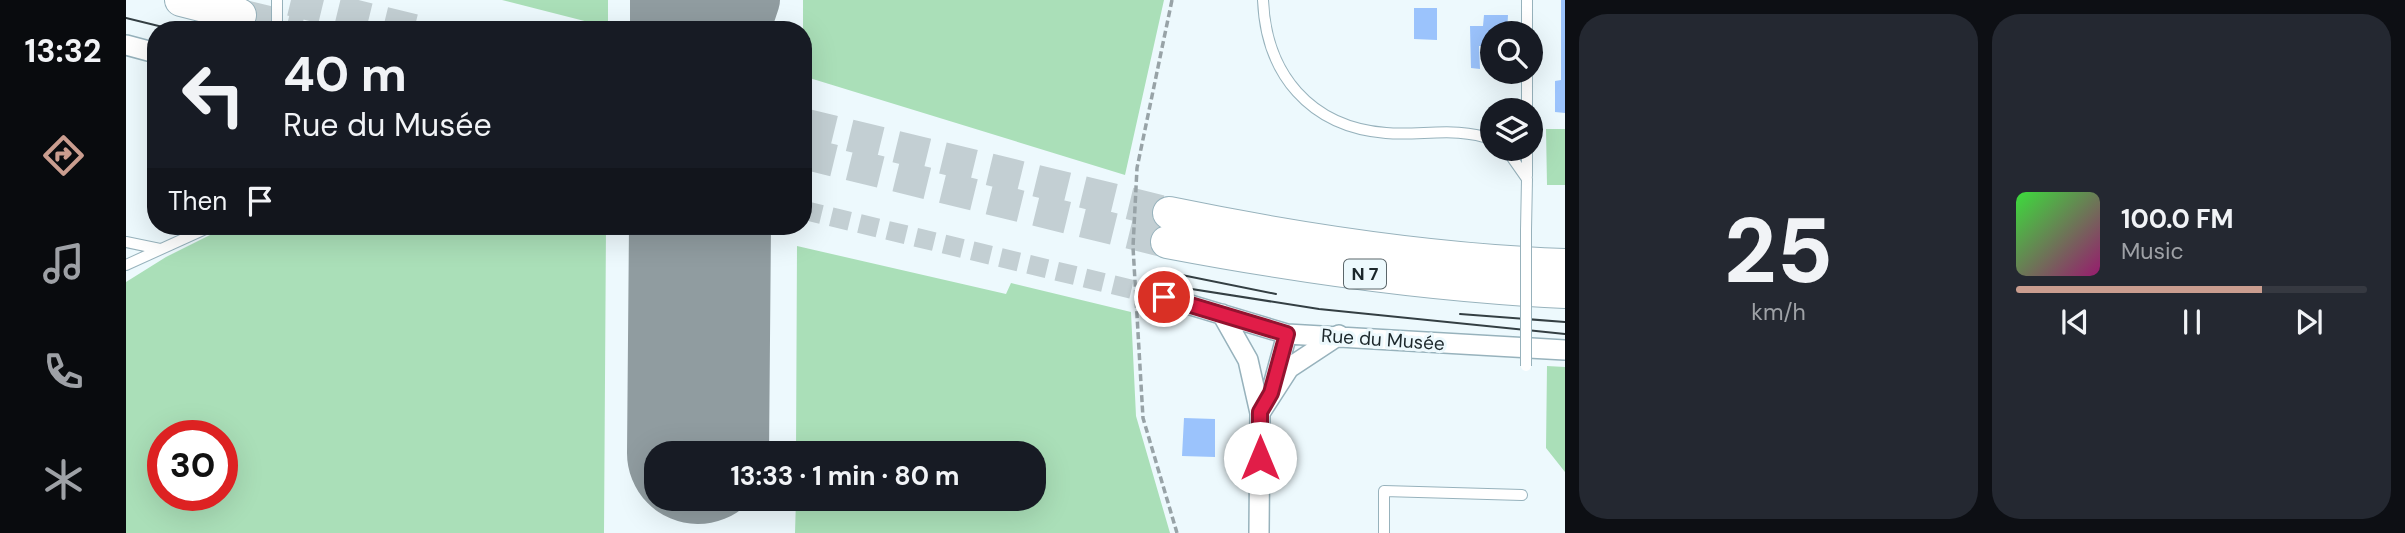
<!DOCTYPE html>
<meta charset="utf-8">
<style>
body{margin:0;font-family:"DM Sans",sans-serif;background:#242831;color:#f1f3f6;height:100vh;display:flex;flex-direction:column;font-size:26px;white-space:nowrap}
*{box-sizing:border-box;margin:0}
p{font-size:23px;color:#9ea1a6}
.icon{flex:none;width:38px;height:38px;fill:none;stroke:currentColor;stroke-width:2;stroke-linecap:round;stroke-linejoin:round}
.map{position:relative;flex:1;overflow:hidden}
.side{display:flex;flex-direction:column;gap:14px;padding:14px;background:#0d0f14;width:840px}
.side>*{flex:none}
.guide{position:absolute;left:21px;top:21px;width:665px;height:214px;border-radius:28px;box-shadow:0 7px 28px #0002;background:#171b24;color:#f1f3f6;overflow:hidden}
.buttons{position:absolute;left:1354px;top:21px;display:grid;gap:14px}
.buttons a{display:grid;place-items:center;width:63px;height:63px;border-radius:50%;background:#171b24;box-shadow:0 7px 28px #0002;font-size:35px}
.speed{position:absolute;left:21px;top:420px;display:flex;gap:14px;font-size:35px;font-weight:700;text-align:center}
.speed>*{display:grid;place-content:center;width:91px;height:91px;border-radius:50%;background:#171b24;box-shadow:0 7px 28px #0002;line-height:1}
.speed .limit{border:10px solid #d22;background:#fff;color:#111}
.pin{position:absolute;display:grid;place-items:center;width:60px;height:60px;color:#fff;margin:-30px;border:4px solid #fff;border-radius:50%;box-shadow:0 2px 7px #0007}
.me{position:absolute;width:77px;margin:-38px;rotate:0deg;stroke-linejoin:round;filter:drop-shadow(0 0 5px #0008)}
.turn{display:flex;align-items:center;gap:24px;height:147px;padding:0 21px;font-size:32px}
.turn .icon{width:91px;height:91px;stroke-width:2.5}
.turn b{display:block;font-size:49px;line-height:60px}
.then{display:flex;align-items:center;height:66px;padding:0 21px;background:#0003;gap:14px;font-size:26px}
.side .card{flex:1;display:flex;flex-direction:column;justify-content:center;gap:10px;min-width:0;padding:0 24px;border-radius:28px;background:#242831}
.side .dial{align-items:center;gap:0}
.dial b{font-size:91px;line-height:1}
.song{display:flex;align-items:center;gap:21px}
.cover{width:84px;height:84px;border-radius:10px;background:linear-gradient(135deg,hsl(120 70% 55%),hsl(320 70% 35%))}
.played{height:7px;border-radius:4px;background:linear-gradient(90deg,#ca9d8f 70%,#363941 70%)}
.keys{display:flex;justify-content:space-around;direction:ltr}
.side .tiles{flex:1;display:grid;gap:14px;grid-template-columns:repeat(2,1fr)}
.trip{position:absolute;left:518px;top:441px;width:402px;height:70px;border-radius:28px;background:#171b24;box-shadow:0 7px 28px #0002;font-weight:700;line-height:70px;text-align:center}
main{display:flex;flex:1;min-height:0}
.tab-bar{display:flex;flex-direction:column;width:126px;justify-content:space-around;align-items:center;background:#090b0e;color:#9ea1a6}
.tab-bar .icon{width:49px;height:49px}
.tab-bar .on{color:#ca9d8f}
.tab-bar b{font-size:32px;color:#f1f3f6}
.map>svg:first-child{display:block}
</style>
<main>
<nav class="tab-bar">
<b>13:32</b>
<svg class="icon on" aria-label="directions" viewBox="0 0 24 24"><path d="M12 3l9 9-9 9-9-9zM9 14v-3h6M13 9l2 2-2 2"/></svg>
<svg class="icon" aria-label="music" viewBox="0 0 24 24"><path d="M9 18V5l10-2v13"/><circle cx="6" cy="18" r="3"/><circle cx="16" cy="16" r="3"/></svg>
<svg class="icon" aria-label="phone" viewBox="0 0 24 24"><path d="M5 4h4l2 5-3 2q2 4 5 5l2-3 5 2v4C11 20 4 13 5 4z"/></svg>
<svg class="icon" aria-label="climate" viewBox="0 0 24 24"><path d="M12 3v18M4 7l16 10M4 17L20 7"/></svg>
</nav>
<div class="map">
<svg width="1439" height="533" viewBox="0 0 1439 533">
<rect width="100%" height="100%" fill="#edf9fd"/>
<path fill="#aadfb8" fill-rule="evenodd" d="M376,0H482V27Z
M677,0H1038L999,175L677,76Z
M1420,129H1439V185H1421Z
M102,226H480L478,533H0V282L40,257ZM37,436H96V495H37Z
M671,246L880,294L885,283L1005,312L1010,416L1044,533H669L670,499H908V453H670Z
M1421,366L1439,367V472L1420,448Z"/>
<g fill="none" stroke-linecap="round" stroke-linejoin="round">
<path stroke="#909ca0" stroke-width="56" d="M616,30L626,0
M573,282L578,226"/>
<path stroke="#909ca0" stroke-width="142" d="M575,30V0
M572,453L574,226"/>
</g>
<path fill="#9bc3fc" d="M1435,0H1439V113L1429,112V81L1435,80Z
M1288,8H1311V40L1288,39Z
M1358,15H1382L1381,33H1367V65H1357L1358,46H1353L1354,69L1345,68L1344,26H1357Z
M1058,418L1089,419V457L1056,456Z"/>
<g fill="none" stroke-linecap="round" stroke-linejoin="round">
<path stroke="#c3cfd3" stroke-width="19" stroke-dasharray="19 10" stroke-linecap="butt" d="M677,210L1038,297"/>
<path stroke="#c3cfd3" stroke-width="32" stroke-dasharray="32 16" stroke-linecap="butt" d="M165,0L288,30
M114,15L175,30
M677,124L1043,213
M677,153L1041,242"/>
<defs>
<path id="service" d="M1137,0C1140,74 1184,127 1260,133C1296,136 1332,126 1367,140
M1401,0V33
M151,30V0
M1401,72V110
M1380,149L1401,179L1400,230
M1401,149V176
M0,242L34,249
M0,265L86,226
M1258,533V491L1396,495"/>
<path id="minor" d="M0,45L30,53
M1038,297L1161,334L1439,350
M1096,314L1122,360L1134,413L1133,533
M1148,382L1161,334
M1134,413L1163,368L1213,335"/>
<path id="trunk" d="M55,0L114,15
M1043,213C1174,240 1305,260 1439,265
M1041,242C1173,267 1305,286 1439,292"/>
</defs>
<use href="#service" stroke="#97b2bc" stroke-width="12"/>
<use href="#minor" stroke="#97b2bc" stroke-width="22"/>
<use href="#trunk" stroke="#97b2bc" stroke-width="34"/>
<path stroke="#98a3a7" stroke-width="3.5" stroke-dasharray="7 3.5" stroke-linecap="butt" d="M1046,0L1011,168L1007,247L1017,418L1051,533"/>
<use href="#service" stroke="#fff" stroke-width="10"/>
<use href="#minor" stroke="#fff" stroke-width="19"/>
<use href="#trunk" stroke="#fff" stroke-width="32"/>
<path stroke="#343f43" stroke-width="2" d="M0,18L49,30
M1041,272L1150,294
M1040,285L1193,309L1439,334
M1334,314L1439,322"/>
<defs>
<path id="service-bridge" d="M1400,366V230"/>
</defs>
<use href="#service-bridge" stroke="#97b2bc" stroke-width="12" stroke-linecap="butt"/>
<use href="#service-bridge" stroke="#fff" stroke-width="10"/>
</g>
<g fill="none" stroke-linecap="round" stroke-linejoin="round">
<defs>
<path id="route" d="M1038,297L1161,334L1145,393L1134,412V458"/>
</defs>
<use href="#route" stroke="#92132f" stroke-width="18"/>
<use href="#route" stroke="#e11d48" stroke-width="12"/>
</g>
<g text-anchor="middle" stroke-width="6" stroke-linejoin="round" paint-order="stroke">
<rect fill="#edf9fd" stroke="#5b666a" stroke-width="2" x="1218" y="259.5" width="42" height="29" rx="5"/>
<g font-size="18" font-weight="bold" fill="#1c272b">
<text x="1239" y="280">N 7</text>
</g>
<g font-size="19" fill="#1c272b" stroke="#edf9fd">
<text transform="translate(1257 339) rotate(4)" y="7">Rue du Musée</text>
</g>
</g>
</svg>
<div class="buttons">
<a><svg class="icon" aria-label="search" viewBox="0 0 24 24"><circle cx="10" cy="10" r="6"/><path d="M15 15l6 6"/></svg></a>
<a><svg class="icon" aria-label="layers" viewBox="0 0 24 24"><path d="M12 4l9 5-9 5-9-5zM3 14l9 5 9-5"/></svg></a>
</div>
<div class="speed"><div class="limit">30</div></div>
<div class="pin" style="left:1038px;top:297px;background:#d93025"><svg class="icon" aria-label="arrive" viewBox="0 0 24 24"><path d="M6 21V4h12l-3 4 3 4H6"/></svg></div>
<svg class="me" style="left:1134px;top:458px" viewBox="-20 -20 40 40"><circle r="19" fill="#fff"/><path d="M0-13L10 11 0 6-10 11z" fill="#e11d48"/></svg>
<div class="trip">13:33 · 1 min · 80 m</div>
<div class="guide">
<div class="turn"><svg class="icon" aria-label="left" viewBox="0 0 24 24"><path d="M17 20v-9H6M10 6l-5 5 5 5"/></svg><div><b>40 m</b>Rue du Musée</div></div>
<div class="then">Then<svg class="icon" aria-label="arrive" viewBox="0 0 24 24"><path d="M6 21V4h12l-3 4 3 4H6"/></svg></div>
</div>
</div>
<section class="side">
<div class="tiles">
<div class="card dial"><b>25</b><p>km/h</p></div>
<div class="card">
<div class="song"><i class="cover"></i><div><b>100.0 FM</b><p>Music</p></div></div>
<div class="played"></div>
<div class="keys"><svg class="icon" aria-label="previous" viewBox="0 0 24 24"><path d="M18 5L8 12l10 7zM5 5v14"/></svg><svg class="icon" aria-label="pause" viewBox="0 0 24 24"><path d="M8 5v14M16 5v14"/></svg><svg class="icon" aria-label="next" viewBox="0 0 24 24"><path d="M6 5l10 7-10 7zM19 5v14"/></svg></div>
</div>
</div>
</section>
</main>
